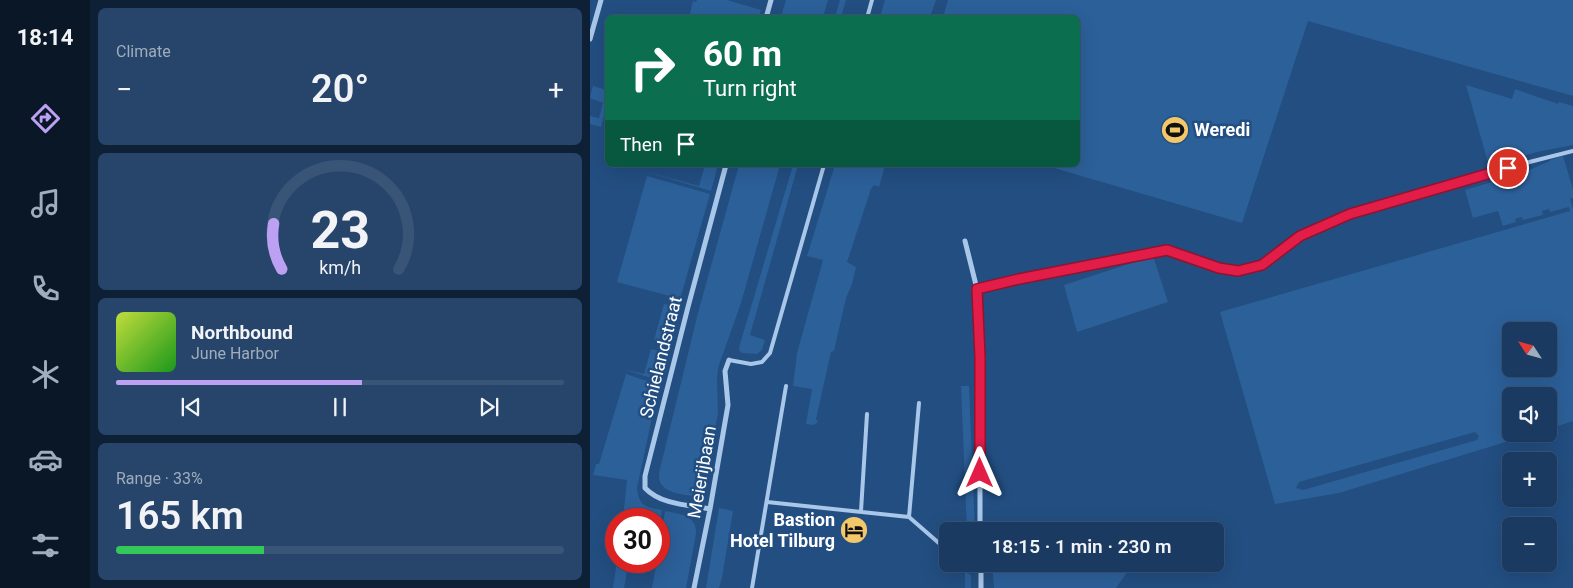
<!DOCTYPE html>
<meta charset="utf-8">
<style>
body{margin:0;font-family:Roboto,sans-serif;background:#27456a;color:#f1f3f6;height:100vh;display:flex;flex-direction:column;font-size:19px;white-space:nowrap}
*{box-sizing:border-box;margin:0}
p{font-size:16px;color:#9fadbd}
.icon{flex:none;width:28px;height:28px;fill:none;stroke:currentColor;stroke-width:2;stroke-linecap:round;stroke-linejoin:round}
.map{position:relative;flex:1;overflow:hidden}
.drawer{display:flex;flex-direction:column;gap:8px;padding:8px;background:#0e2035;width:500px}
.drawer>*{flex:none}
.hud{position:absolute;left:15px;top:15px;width:475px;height:152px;border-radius:8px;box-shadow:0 5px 20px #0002,0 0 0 1px #385476;background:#0b6e4f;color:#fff;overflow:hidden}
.needle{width:32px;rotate:306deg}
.tools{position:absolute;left:912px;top:322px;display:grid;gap:10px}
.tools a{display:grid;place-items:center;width:55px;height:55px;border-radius:8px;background:#1a3a61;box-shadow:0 5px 20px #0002,0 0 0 1px #385476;font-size:25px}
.speed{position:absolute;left:15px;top:508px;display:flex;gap:10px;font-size:25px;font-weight:700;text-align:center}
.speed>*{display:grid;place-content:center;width:65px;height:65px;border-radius:50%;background:#1a3a61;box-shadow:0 5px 20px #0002,0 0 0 1px #385476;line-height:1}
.speed .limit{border:8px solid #d22;background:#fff;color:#111}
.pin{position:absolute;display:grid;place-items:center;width:42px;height:42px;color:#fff;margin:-21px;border:2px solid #fff;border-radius:50%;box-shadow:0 1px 5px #0007}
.me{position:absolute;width:55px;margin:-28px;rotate:0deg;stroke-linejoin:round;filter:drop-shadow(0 0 4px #0008)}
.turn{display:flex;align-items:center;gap:18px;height:105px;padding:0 15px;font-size:22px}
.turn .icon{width:65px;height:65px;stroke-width:2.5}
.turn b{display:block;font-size:35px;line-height:42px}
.then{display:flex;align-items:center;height:48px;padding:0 15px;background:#0003;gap:10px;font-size:19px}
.big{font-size:38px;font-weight:600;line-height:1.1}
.drawer .tile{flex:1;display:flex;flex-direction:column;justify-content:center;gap:8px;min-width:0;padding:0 18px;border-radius:8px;background:#27456a}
.drawer .dial{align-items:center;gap:0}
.dial svg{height:130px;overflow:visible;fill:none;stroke:#385476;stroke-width:7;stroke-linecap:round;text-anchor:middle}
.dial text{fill:#f1f3f6;stroke:none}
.song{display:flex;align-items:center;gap:15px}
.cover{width:60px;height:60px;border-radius:8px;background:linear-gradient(135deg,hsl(70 70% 55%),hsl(120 70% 35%))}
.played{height:5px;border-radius:2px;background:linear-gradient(90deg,#bca0f2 55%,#385476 55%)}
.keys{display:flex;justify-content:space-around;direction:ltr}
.heat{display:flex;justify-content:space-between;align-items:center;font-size:28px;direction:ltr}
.charge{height:8px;border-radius:4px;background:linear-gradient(90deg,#34c759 33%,#385476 0)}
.trip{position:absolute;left:349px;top:522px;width:285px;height:50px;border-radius:8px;background:#1a3a61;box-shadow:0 5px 20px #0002,0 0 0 1px #385476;font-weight:600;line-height:50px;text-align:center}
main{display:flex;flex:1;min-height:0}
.tabs{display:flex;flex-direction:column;width:90px;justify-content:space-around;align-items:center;background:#0a1727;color:#9fadbd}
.tabs .icon{width:35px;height:35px}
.tabs .active{color:#bca0f2}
.tabs b{font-size:22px;color:#f1f3f6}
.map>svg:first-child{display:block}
</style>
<main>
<nav class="tabs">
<b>18:14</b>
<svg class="icon active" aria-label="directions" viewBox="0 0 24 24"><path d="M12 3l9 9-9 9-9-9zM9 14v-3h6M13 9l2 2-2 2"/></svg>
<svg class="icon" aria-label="music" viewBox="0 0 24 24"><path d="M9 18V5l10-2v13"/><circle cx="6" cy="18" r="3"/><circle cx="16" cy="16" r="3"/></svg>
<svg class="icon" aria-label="phone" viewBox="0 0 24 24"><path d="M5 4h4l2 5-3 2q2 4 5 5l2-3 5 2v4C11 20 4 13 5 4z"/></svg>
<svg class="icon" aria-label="climate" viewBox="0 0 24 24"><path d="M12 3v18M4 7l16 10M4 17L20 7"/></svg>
<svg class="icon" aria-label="car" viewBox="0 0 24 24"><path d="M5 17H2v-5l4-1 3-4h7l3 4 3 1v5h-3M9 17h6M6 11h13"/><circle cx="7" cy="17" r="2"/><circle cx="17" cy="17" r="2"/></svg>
<svg class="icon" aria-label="filters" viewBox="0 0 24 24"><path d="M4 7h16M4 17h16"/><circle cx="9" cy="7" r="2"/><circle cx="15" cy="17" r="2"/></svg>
</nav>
<section class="drawer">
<div class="tile"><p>Climate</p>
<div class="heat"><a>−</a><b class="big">20°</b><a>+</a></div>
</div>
<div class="tile dial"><svg viewBox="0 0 100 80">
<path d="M14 69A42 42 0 1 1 86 69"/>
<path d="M14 69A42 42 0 0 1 9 41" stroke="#bca0f2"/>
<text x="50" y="56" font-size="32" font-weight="700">23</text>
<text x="50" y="72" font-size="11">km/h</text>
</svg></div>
<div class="tile">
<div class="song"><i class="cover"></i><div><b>Northbound</b><p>June Harbor</p></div></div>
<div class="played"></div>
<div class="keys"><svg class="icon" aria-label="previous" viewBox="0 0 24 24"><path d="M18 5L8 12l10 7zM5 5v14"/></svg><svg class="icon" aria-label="pause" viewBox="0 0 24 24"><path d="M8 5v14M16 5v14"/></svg><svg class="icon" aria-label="next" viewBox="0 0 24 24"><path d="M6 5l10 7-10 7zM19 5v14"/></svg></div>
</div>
<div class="tile"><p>Range · 33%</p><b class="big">165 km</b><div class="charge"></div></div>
</section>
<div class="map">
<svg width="983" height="588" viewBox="0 0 983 588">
<rect width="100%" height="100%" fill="#224e81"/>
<path fill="#2c6099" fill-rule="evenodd" d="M107,0H137L171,10L169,17H99L103,1L106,2Z
M196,0H238L233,17H191Z
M250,0H256L251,17H245Z
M295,0H346L340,17H290Z
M358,0H983V96L718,21L652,223L454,165H488V18L353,17Z
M876,85L922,99L925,89L968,104L969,102L983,106V145L947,152L899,166Z
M3,86L17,90V104L11,127L0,124V116L9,118L13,103L0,98Z
M973,156L983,189V198L980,199L983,209V421L959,429V396H921V434H942L749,493L685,504L630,312L980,211L979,207L960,212L959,209L952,211L953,215L933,220L932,217L925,219L926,222L913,226L908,211L883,218L875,190L932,173L960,161V160ZM921,331H959V369H921ZM885,432L889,436L887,440L713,490L706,488L709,482Z
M115,165H128L121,191L50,170L109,186Z
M149,165H190L151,303L128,368L127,380L128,413L113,495L110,497C94,494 67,495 69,473L108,313Z
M203,165H208L160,335L175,340L172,350L167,354L152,353L149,350L150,344Z
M245,165H295L289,187L284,185L281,189L257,262L266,267L262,284L256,298L244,351L241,352L226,419L228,422L223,425L216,424L222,389L203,386L207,353L233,260L217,256Z
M57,176L120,194L91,296L87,298L27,282Z
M563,256L578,302L487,332L474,285Z
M74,304L85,306L88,311L79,344L64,340Z
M61,349L77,353L70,381L33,369L54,374Z
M36,374L69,385L47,488C49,506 55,507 72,510L71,517L65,516L64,519H33L37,480L3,475L6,464H9Z
M371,386H379L385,531H377Z
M129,508L143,511L132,578L129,588H116Z
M75,511C90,514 107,515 106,534L96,588H62L67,561H69V530H72Z
M27,561H33V564L37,565V561H52L50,572L37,571L34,588H23Z
M402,564H543L526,588H404Z
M372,570L381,575V588H375V572Z"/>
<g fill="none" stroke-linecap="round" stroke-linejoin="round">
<path stroke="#a9c7e8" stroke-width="4" d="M277,18L282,0
M387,289L429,279L577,251L629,269L648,271L672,265L710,236L760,214L884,176L983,151
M139,360L161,364L172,362L180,353L234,165
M177,502L319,517L358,551
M271,511L277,414
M319,517L329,403
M162,588L196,386"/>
<path stroke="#a9c7e8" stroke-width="5" d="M176,18L181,0
M0,39L11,0
M375,241L387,289L390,357V531
M120,509C99,505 71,505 55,488V476L98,307L136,165
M391,564V588
M104,588L120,509L138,405L135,371L139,360"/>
</g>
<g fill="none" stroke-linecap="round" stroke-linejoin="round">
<defs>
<path id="route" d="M390,473V357L387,289L429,279L577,250L629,268L648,271L672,265L710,236L760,214L918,168"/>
</defs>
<use href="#route" stroke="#92132f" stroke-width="12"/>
<use href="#route" stroke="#e11d48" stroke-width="9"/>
</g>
<defs>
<symbol id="stadium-disc" viewBox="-11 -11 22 22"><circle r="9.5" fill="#f3c86b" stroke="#224e81"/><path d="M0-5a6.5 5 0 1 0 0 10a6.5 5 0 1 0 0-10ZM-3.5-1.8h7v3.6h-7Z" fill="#111"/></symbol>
<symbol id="hotel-disc" viewBox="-11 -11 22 22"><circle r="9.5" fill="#f3c86b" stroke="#224e81"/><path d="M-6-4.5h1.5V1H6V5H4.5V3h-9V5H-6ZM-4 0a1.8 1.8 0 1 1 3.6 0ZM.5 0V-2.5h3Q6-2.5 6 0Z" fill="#111"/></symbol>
</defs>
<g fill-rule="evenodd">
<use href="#stadium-disc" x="569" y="114" width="32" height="32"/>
<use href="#hotel-disc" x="248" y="514" width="32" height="32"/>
</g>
<g text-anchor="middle" stroke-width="5" stroke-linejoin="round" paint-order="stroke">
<g font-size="18" font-weight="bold" fill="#fff" stroke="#224e81" text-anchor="start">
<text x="604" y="136">Weredi</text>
<text x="245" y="526" text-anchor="end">Bastion<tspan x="245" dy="21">Hotel Tilburg</tspan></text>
</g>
<g font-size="18" fill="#fff" stroke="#224e81">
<text transform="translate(71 357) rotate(-76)" y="6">Schielandstraat</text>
<text transform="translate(112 472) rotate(-80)" y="6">Meierijbaan</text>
</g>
</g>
</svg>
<div class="tools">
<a><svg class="needle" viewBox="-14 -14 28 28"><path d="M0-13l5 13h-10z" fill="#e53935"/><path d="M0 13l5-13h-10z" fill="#9fadbd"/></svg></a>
<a><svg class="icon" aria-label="sound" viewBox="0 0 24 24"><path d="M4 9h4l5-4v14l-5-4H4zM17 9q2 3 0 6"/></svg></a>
<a>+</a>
<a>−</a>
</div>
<div class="speed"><div class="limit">30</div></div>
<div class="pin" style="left:918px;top:168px;background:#d93025"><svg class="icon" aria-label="arrive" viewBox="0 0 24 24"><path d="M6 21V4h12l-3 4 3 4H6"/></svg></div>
<svg class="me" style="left:390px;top:473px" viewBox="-20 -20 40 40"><path d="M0-17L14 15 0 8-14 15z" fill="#e11d48" stroke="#fff" stroke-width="4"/></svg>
<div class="trip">18:15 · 1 min · 230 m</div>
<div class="hud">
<div class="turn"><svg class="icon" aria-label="right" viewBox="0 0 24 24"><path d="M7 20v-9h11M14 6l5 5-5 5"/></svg><div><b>60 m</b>Turn right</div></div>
<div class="then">Then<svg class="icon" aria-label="arrive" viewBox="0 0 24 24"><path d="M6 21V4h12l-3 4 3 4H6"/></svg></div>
</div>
</div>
</main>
